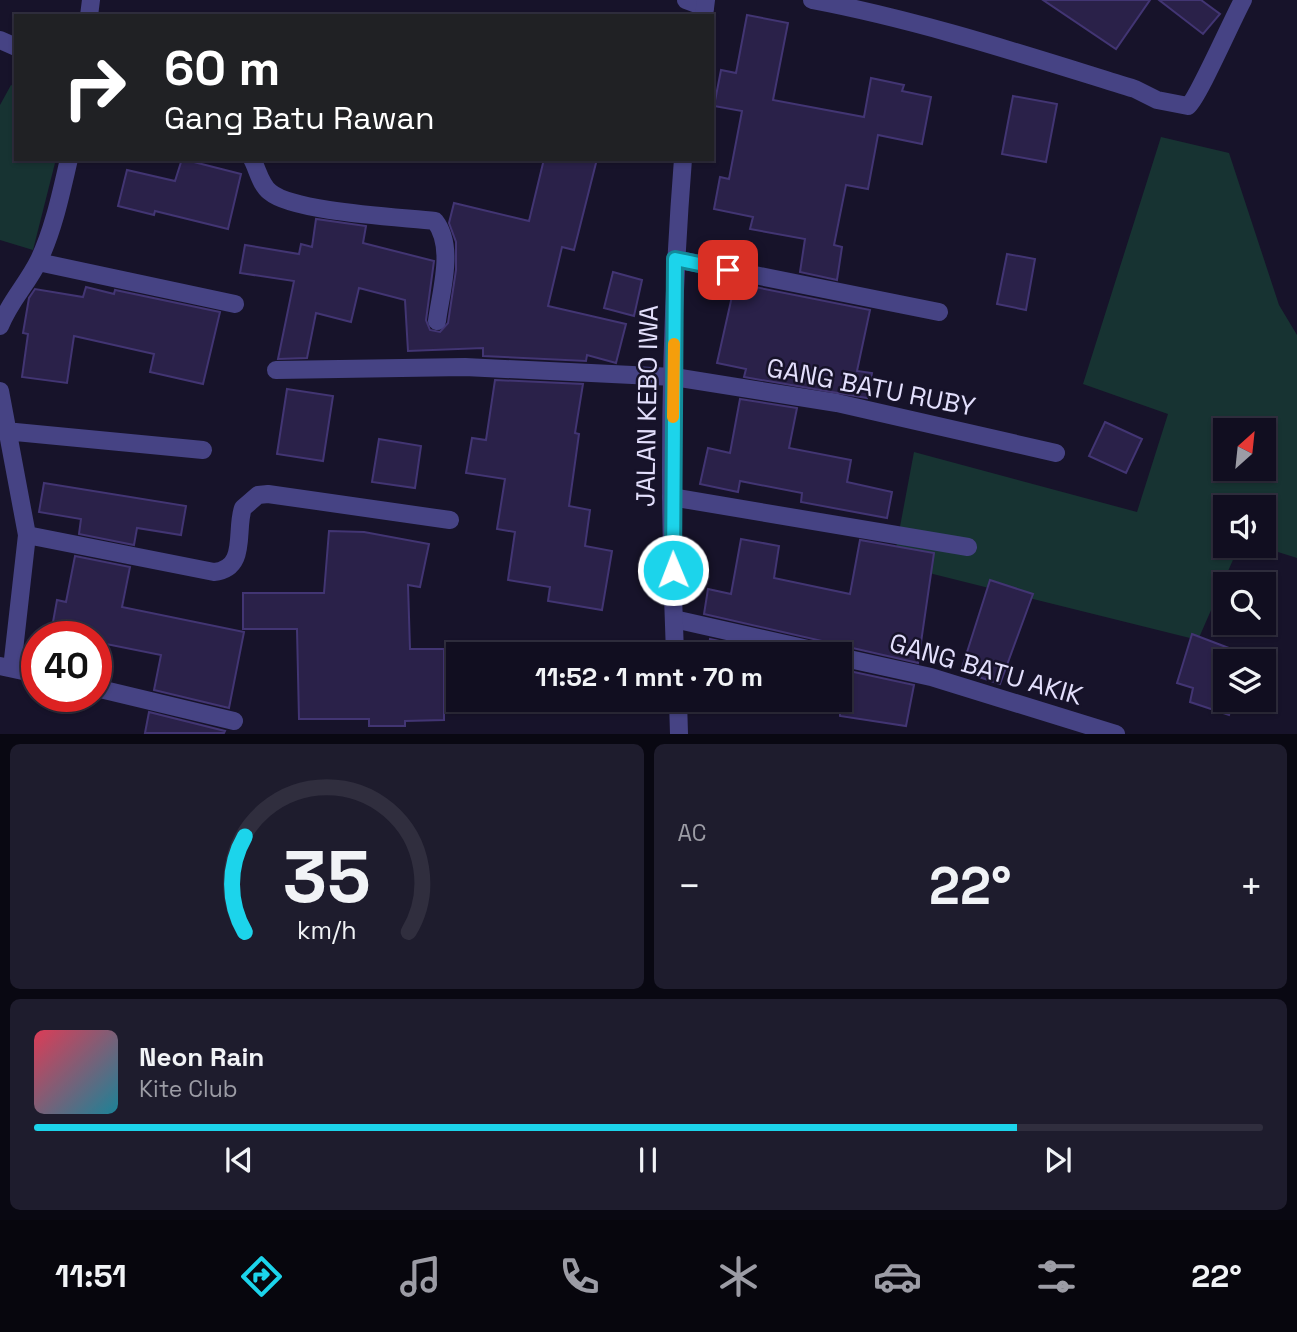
<!DOCTYPE html>
<html lang="id">
<meta charset="utf-8">
<style>
body{margin:0;font-family:"Space Grotesk",sans-serif;background:#1e1c2d;color:#f1f3f6;height:100vh;display:flex;flex-direction:column;font-size:26px;white-space:nowrap}
*{box-sizing:border-box;margin:0}
p{font-size:23px;color:#9c9ca5}
.icon{flex:none;width:38px;height:38px;fill:none;stroke:currentColor;stroke-width:2;stroke-linecap:round;stroke-linejoin:round}
.map{position:relative;height:734px;overflow:hidden}
.drawer{display:flex;flex-direction:column;gap:10px;padding:10px;background:#090812;flex:1}
.drawer>*{flex:none}
.hud{position:absolute;left:14px;top:14px;width:700px;height:147px;border-radius:0px;box-shadow:0 2px 5px #0004,0 0 0 2px #302e3e;background:#202124;color:#fff;overflow:hidden}
.needle{width:46px;rotate:27deg}
.tools{position:absolute;left:1213px;top:418px;display:grid;gap:14px}
.tools a{display:grid;place-items:center;width:63px;height:63px;border-radius:0px;background:#110e20;box-shadow:0 2px 5px #0004,0 0 0 2px #302e3e;font-size:35px}
.speed{position:absolute;left:21px;top:621px;display:flex;gap:14px;font-size:35px;font-weight:700;text-align:center}
.speed>*{display:grid;place-content:center;width:91px;height:91px;border-radius:50%;background:#110e20;box-shadow:0 2px 5px #0004,0 0 0 2px #302e3e;line-height:1}
.speed .limit{border:10px solid #d22;background:#fff;color:#111}
.pin{position:absolute;display:grid;place-items:center;width:60px;height:60px;color:#fff;margin:-30px;border-radius:14px;box-shadow:0 4px 10px #0006}
.me{position:absolute;width:77px;margin:-38px;rotate:359deg;stroke-linejoin:round;filter:drop-shadow(0 0 5px #0008)}
.turn{display:flex;align-items:center;gap:24px;height:147px;padding:0 35px;font-size:32px}
.turn .icon{width:91px;height:91px;stroke-width:2.5}
.turn b{display:block;font-size:49px;line-height:60px}
.big{font-size:52px;font-weight:700;line-height:1.1}
.drawer .tile{flex:1;display:flex;flex-direction:column;justify-content:center;gap:10px;min-width:0;padding:0 24px;border-radius:10px;background:#1e1c2d}
.drawer .dial{align-items:center;gap:0}
.dial svg{height:182px;overflow:visible;fill:none;stroke:#302e3e;stroke-width:7;stroke-linecap:round;text-anchor:middle}
.dial text{fill:#f1f3f6;stroke:none}
.song{display:flex;align-items:center;gap:21px}
.cover{width:84px;height:84px;border-radius:10px;background:linear-gradient(135deg,hsl(350 70% 55%),hsl(190 70% 35%))}
.played{height:7px;border-radius:4px;background:linear-gradient(90deg,#1cd4eb 80%,#302e3e 80%)}
.keys{display:flex;justify-content:space-around;direction:ltr}
.heat{display:flex;justify-content:space-between;align-items:center;font-size:38px;direction:ltr}
.drawer .tiles{flex:1;display:grid;gap:10px;grid-template-columns:1fr 1fr}
.tile:last-child{grid-column:span 2}
.trip{position:absolute;left:446px;top:642px;width:406px;height:70px;border-radius:0px;background:#110e20;box-shadow:0 2px 5px #0004,0 0 0 2px #302e3e;font-weight:700;line-height:70px;text-align:center}
.dock{display:flex;height:112px;justify-content:space-around;align-items:center;background:#07060d;color:#9c9ca5}
.dock .icon{width:49px;height:49px}
.dock .on{color:#1cd4eb}
.dock b{font-size:32px;color:#f1f3f6}
.map>svg:first-child{display:block}
</style>
<div class="map">
<svg width="1297" height="734" viewBox="0 0 1297 734">
<rect width="100%" height="100%" fill="#17132a"/>
<path fill="#173332" fill-rule="evenodd" d="M11,85L16,87V159H56L33,250L0,240V105Z
M1161,137L1229,153L1279,305L1297,335V558L1259,546H1264V508H1225V546H1239L1198,640L893,564L914,452L1137,512L1168,414L1083,384ZM1225,430H1264V469H1225Z"/>
<path fill="#2a2149" stroke="#423573" stroke-width="2" d="M1043,0H1150L1116,49Z
M1159,0H1201L1220,14L1203,34Z
M747,15L788,23L773,100L864,117L871,78L904,85L902,91L931,97L922,144L878,135L868,189L846,185L834,245L842,247L837,280L800,272L805,239L750,229L753,217L714,209L720,177L729,179L742,111L714,106L721,70L736,73Z
M1013,96L1057,104L1046,162L1002,154Z
M182,159L241,174L228,229L155,211L154,215L118,206L127,170L175,181Z
M544,159H597L574,250L562,247L548,306L626,324L616,363L587,355L586,361L483,356V348L408,351L405,300L359,288L351,322L316,313L307,358L278,359L294,281L240,273L245,245L299,254L301,244L312,247L316,219L366,226L363,243L434,261L426,320L430,330L440,332L448,323L456,270V242L449,223L454,203L529,221Z
M1007,254L1035,259L1026,310L997,304Z
M613,272L642,280L634,316L604,308Z
M735,283L870,310L857,371L872,373L867,398L744,377L746,369L717,363Z
M86,287L114,294L115,290L220,312L203,384L150,372L154,354L74,336L67,383L22,377L28,334L23,333L29,298L35,289L83,297Z
M495,380L583,384L575,433L579,434L569,506L590,510L585,546L612,551L602,610L548,601L550,587L508,580L515,532L497,529L505,479L466,473L472,438L486,440Z
M287,389L333,396L323,461L277,454Z
M740,399L797,408L789,448L851,460L847,482L892,492L887,518L801,502L802,493L740,481L738,492L700,484L708,448L730,453Z
M1105,422L1142,439L1126,473L1089,456Z
M379,439L421,446L415,488L372,482Z
M44,483L186,506L181,535L137,528L134,545L79,534L81,519L39,512Z
M329,531L364,532L429,544L420,587L408,585L410,649H444V720L405,721V726H369V719H299L297,629H243V593H324Z
M741,539L779,546L774,578L850,594L860,540L934,553L918,663L704,614L708,589L731,594Z
M75,556L130,567L122,607L244,632L229,708L154,690L161,655L101,643L102,637L51,633L57,600L66,602Z
M990,580L1033,594L1000,684L961,671Z
M1192,634L1263,661L1225,662V700H1233L1229,715L1190,702L1193,688L1177,683Z
M710,639L780,654H708Z
M840,669L914,685L906,726L840,716Z
M149,712L225,731L224,733H145Z"/>
<g fill="none" stroke-linecap="round" stroke-linejoin="round">
<path stroke="#464384" stroke-width="18" d="M276,370L465,367L674,377"/>
<path stroke="#464384" stroke-width="18" d="M686,0L705,7
M812,0C923,21 1028,56 1135,89L1157,100L1188,106C1197,100 1233,18 1243,0
M89,16L91,0
M0,40L16,47
M252,159C258,170 260,184 270,192C293,212 401,217 435,221C455,247 441,290 437,321
M675,259L939,312
M38,262L235,304
M0,326C10,301 28,283 39,260C54,228 61,193 69,159
M674,377L837,403L1056,453
M0,391L27,535L214,572C248,569 235,530 243,508L258,495L268,494L450,520
M5,431L203,450
M671,497L968,547
M674,619L830,654
M840,657L931,677L1116,734
M0,666L37,674
M12,668L27,535
M96,688L234,721"/>
<path stroke="#464384" stroke-width="18" d="M704,16L706,0
M675,654C668,490 670,324 683,159
M678,700L679,734"/>
</g>
<g fill="none" stroke-linecap="round" stroke-linejoin="round">
<defs>
<path id="route" d="M673,570L675,259L728,270"/>
</defs>
<use href="#route" stroke="#128a99" stroke-width="18"/>
<use href="#route" stroke="#1cd4eb" stroke-width="12"/>
<path stroke="#f59e0b" stroke-width="12" d="M673,417L674,344"/>
</g>
<g text-anchor="middle" stroke-width="5" stroke-linejoin="round" paint-order="stroke">
<g font-size="26" fill="#e3dffc" stroke="#17132a">
<text transform="translate(871 387) rotate(11)" y="9">GANG BATU RUBY</text>
<text transform="translate(647 406) rotate(-89)" y="9">JALAN KEBO IWA</text>
<text transform="translate(986 669) rotate(16)" y="9">GANG BATU AKIK</text>
</g>
</g>
</svg>
<div class="tools">
<a><svg class="needle" viewBox="-14 -14 28 28"><path d="M0-13l5 13h-10z" fill="#e53935"/><path d="M0 13l5-13h-10z" fill="#9c9ca5"/></svg></a>
<a><svg class="icon" aria-label="sound" viewBox="0 0 24 24"><path d="M4 9h4l5-4v14l-5-4H4zM17 9q2 3 0 6"/></svg></a>
<a><svg class="icon" aria-label="search" viewBox="0 0 24 24"><circle cx="10" cy="10" r="6"/><path d="M15 15l6 6"/></svg></a>
<a><svg class="icon" aria-label="layers" viewBox="0 0 24 24"><path d="M12 4l9 5-9 5-9-5zM3 14l9 5 9-5"/></svg></a>
</div>
<div class="speed"><div class="limit">40</div></div>
<div class="pin" style="left:728px;top:270px;background:#d93025"><svg class="icon" aria-label="arrive" viewBox="0 0 24 24"><path d="M6 21V4h12l-3 4 3 4H6"/></svg></div>
<svg class="me" style="left:673px;top:570px" viewBox="-20 -20 40 40"><circle r="17" fill="#1cd4eb" stroke="#fff" stroke-width="3"/><path d="M0-11L8 9 0 5-8 9z" fill="#fff"/></svg>
<div class="trip">11:52 · 1 mnt · 70 m</div>
<div class="hud">
<div class="turn"><svg class="icon" aria-label="right" viewBox="0 0 24 24"><path d="M7 20v-9h11M14 6l5 5-5 5"/></svg><div><b>60 m</b>Gang Batu Rawan</div></div>
</div>
</div>
<section class="drawer">
<div class="tiles">
<div class="tile dial"><svg viewBox="0 0 100 80">
<path d="M14 69A42 42 0 1 1 86 69"/>
<path d="M14 69A42 42 0 0 1 14 27" stroke="#1cd4eb"/>
<text x="50" y="56" font-size="32" font-weight="700">35</text>
<text x="50" y="72" font-size="11">km/h</text>
</svg></div>
<div class="tile"><p>AC</p>
<div class="heat"><a>−</a><b class="big">22°</b><a>+</a></div>
</div>
<div class="tile">
<div class="song"><i class="cover"></i><div><b>Neon Rain</b><p>Kite Club</p></div></div>
<div class="played"></div>
<div class="keys"><svg class="icon" aria-label="previous" viewBox="0 0 24 24"><path d="M18 5L8 12l10 7zM5 5v14"/></svg><svg class="icon" aria-label="pause" viewBox="0 0 24 24"><path d="M8 5v14M16 5v14"/></svg><svg class="icon" aria-label="next" viewBox="0 0 24 24"><path d="M6 5l10 7-10 7zM19 5v14"/></svg></div>
</div>
</div>
</section>
<nav class="dock">
<b>11:51</b>
<svg class="icon on" aria-label="directions" viewBox="0 0 24 24"><path d="M12 3l9 9-9 9-9-9zM9 14v-3h6M13 9l2 2-2 2"/></svg>
<svg class="icon" aria-label="music" viewBox="0 0 24 24"><path d="M9 18V5l10-2v13"/><circle cx="6" cy="18" r="3"/><circle cx="16" cy="16" r="3"/></svg>
<svg class="icon" aria-label="phone" viewBox="0 0 24 24"><path d="M5 4h4l2 5-3 2q2 4 5 5l2-3 5 2v4C11 20 4 13 5 4z"/></svg>
<svg class="icon" aria-label="climate" viewBox="0 0 24 24"><path d="M12 3v18M4 7l16 10M4 17L20 7"/></svg>
<svg class="icon" aria-label="car" viewBox="0 0 24 24"><path d="M5 17H2v-5l4-1 3-4h7l3 4 3 1v5h-3M9 17h6M6 11h13"/><circle cx="7" cy="17" r="2"/><circle cx="17" cy="17" r="2"/></svg>
<svg class="icon" aria-label="filters" viewBox="0 0 24 24"><path d="M4 7h16M4 17h16"/><circle cx="9" cy="7" r="2"/><circle cx="15" cy="17" r="2"/></svg>
<b>22°</b>
</nav>
